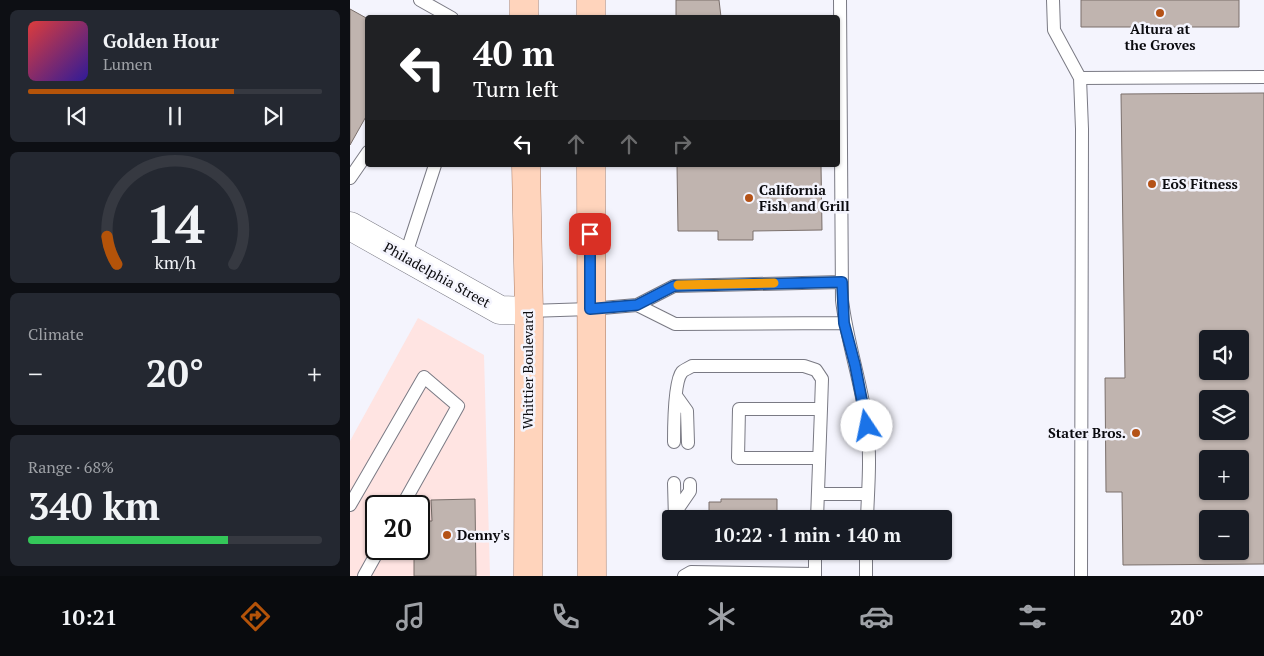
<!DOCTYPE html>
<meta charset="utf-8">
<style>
body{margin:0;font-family:"PT Serif",serif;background:#242831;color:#f1f3f6;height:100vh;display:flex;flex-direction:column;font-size:19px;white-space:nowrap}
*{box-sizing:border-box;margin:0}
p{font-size:16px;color:#9ea1a6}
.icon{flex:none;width:28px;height:28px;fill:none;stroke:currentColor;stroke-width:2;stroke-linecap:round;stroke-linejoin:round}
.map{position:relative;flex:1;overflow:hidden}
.side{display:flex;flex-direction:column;gap:10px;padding:10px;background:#0d0f14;width:350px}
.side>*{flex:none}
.hud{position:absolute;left:15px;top:15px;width:475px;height:152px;border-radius:5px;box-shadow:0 1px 4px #0004;background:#202124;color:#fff;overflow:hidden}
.controls{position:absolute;left:849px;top:330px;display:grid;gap:10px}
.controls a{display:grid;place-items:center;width:50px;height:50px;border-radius:5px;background:#171b24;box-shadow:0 1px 4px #0004;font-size:25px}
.speed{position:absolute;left:15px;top:495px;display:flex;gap:10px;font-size:25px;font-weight:700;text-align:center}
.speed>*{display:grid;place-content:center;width:65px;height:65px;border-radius:50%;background:#171b24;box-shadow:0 1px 4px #0004;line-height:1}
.speed .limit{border:2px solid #111;border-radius:8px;background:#fff;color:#111}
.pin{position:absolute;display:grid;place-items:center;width:42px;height:42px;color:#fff;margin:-21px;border-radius:10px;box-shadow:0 2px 8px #0006}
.me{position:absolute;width:55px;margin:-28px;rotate:349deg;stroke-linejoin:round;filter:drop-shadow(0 0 4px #0008)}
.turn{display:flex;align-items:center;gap:18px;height:105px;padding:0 25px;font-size:22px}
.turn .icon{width:65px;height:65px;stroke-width:2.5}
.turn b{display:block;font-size:35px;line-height:42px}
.lanes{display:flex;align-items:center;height:48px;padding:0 25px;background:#0003;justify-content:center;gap:25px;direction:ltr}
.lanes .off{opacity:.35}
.big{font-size:38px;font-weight:800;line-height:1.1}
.side .tile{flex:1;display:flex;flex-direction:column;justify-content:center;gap:8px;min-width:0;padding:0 18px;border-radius:8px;background:#242831}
.side .dial{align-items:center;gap:0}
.dial svg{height:130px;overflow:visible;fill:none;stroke:#363941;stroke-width:7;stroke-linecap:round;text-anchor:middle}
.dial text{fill:#f1f3f6;stroke:none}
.song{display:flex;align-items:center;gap:15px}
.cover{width:60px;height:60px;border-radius:8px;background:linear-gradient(135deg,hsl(0 70% 55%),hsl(250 70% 35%))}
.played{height:5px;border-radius:2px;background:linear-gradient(90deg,#b45309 70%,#363941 70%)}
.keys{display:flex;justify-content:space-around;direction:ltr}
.heat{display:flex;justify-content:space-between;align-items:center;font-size:28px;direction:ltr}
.charge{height:8px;border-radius:4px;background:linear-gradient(90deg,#34c759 68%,#363941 0)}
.trip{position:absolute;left:312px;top:510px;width:290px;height:50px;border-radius:5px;background:#171b24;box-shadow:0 1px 4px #0004;font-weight:800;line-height:50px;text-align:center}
.dock{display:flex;height:80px;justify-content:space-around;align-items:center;background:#090b0e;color:#9ea1a6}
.dock .icon{width:35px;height:35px}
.dock .current{color:#b45309}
.dock b{font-size:22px;color:#f1f3f6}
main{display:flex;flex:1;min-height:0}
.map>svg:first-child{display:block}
</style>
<main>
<section class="side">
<div class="tile">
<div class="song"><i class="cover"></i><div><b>Golden Hour</b><p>Lumen</p></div></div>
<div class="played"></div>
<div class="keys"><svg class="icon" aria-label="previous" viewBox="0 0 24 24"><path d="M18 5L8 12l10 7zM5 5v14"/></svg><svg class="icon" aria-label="pause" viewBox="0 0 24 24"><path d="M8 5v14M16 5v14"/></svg><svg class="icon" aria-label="next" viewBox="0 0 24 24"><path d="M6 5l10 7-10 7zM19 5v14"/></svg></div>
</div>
<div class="tile dial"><svg viewBox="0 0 100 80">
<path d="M14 69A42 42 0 1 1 86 69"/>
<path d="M14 69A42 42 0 0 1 8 52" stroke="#b45309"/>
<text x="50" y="56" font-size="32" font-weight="700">14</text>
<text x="50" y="72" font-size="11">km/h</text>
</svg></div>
<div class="tile"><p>Climate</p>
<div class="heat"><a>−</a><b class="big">20°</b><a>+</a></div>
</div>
<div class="tile"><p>Range · 68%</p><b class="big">340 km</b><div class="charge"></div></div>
</section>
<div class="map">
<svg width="914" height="576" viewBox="0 0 914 576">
<rect width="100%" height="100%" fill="#f4f4fd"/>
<path fill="#ffe4e2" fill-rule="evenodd" d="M68,318L134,355L140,576H0V441ZM26,506H69V549H26Z"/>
<path fill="#c0b4af" stroke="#7a6f6b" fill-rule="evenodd" d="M326,0H369L371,17H326Z
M731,0H889V27H731Z
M0,9L18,19V113L0,145Z
M914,93V564L773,565L772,492H756L755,378H775L771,94ZM858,339H890V371H858ZM858,399H890V431H858ZM858,459H890V491H858ZM858,519H890V551H858Z
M327,165H471L472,230L403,231V240H368V231H328Z
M125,499L126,576H64V549H69V521H82L81,500Z
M371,499H427V519H359V502H371Z"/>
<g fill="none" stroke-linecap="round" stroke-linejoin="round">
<defs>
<path id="lane" d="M70,0L102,18
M490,0L492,300C497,343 512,384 517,427C521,458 518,488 517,519
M703,0L704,30L730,78L732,129L731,576
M730,78L914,77
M0,178L18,152
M55,257L85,165
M287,305L325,324L494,323
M179,311L240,309L287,305L324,286L492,282
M327,397L337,411L338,443
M324,442C324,429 324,381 332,372C334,370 339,368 342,366H454L466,370L472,379L471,409
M324,483L325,519
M468,494H518
M0,505L74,377L108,406L52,506
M325,513L340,491V484
M467,519L471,409H389L388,458H469
M14,576L29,549
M334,576L341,572L465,574
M465,576V551
M516,576V551"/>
<path id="secondary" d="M0,226L150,310L179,311"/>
<path id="primary" d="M174,0V18
M241,18V0
M176,165L179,311L178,576
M241,165L242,576"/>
</defs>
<use href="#lane" stroke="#7a7a84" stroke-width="14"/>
<use href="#secondary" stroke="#7a7a84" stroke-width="29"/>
<use href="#primary" stroke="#aa7b62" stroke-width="29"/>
<use href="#lane" stroke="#fff" stroke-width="12"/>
<use href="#secondary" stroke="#fff" stroke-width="28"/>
<use href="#primary" stroke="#ffd4bc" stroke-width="28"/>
</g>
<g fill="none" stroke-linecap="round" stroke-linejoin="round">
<defs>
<path id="route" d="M240,234V309L287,305L324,286L492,282L494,323L505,365L517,426"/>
</defs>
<use href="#route" stroke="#114b97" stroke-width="12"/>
<use href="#route" stroke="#1a73e8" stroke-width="9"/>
<path stroke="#f59e0b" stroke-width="9" d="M328,285L424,283"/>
</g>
<g fill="#b45217" stroke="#f4f4fd" stroke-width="2">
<circle cx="810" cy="13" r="5"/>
<circle cx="802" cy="184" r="5"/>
<circle cx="399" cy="198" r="5"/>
<circle cx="786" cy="433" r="5"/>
<circle cx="97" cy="535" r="5"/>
</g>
<g text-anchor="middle" stroke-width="5" stroke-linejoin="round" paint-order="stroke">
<g font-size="14" font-weight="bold" fill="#0b0b0f" stroke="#f4f4fd" text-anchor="start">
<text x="810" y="34" text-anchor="middle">Altura at<tspan x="810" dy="16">the Groves</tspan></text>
<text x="812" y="189">EōS Fitness</text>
<text x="409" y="195">California<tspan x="409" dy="16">Fish and Grill</tspan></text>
<text x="776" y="438" text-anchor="end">Stater Bros.</text>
<text x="107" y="540">Denny's</text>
</g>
<g font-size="14" fill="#0b0b0f" stroke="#f4f4fd">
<text transform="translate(87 275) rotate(29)" y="5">Philadelphia Street</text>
<text transform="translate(178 370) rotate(-90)" y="5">Whittier Boulevard</text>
</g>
</g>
</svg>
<div class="controls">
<a><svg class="icon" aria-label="sound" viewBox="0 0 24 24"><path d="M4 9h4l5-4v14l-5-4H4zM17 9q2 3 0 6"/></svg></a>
<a><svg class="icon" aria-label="layers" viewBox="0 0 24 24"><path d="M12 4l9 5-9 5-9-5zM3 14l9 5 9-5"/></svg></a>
<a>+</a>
<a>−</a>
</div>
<div class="speed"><div class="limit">20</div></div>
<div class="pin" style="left:240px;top:234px;background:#d93025"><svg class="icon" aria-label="arrive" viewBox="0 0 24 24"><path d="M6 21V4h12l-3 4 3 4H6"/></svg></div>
<svg class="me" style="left:517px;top:426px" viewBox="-20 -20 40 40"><circle r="19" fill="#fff"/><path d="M0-13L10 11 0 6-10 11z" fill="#1a73e8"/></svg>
<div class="trip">10:22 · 1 min · 140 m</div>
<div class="hud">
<div class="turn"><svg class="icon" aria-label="left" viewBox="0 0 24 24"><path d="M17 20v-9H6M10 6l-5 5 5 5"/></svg><div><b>40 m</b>Turn left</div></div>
<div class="lanes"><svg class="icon" aria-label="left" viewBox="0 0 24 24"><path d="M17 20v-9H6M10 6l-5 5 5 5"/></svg><svg class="icon off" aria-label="ahead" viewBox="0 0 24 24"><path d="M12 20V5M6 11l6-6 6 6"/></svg><svg class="icon off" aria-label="ahead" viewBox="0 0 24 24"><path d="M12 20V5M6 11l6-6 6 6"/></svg><svg class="icon off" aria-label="right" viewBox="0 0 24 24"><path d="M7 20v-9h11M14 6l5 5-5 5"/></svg></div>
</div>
</div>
</main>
<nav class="dock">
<b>10:21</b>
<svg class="icon current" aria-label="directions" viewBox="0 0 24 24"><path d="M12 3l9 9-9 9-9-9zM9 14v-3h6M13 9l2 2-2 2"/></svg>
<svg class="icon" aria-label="music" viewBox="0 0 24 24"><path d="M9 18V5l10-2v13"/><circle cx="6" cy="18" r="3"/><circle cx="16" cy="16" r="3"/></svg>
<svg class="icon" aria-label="phone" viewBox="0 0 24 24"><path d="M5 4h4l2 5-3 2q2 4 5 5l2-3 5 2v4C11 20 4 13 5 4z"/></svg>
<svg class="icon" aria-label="climate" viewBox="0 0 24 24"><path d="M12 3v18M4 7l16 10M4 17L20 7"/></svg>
<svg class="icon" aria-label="car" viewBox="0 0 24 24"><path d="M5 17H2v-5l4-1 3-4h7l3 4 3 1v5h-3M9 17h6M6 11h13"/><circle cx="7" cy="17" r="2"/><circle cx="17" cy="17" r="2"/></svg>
<svg class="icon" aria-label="filters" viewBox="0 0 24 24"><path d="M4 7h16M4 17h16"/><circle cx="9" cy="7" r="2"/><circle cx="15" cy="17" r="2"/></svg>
<b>20°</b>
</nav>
